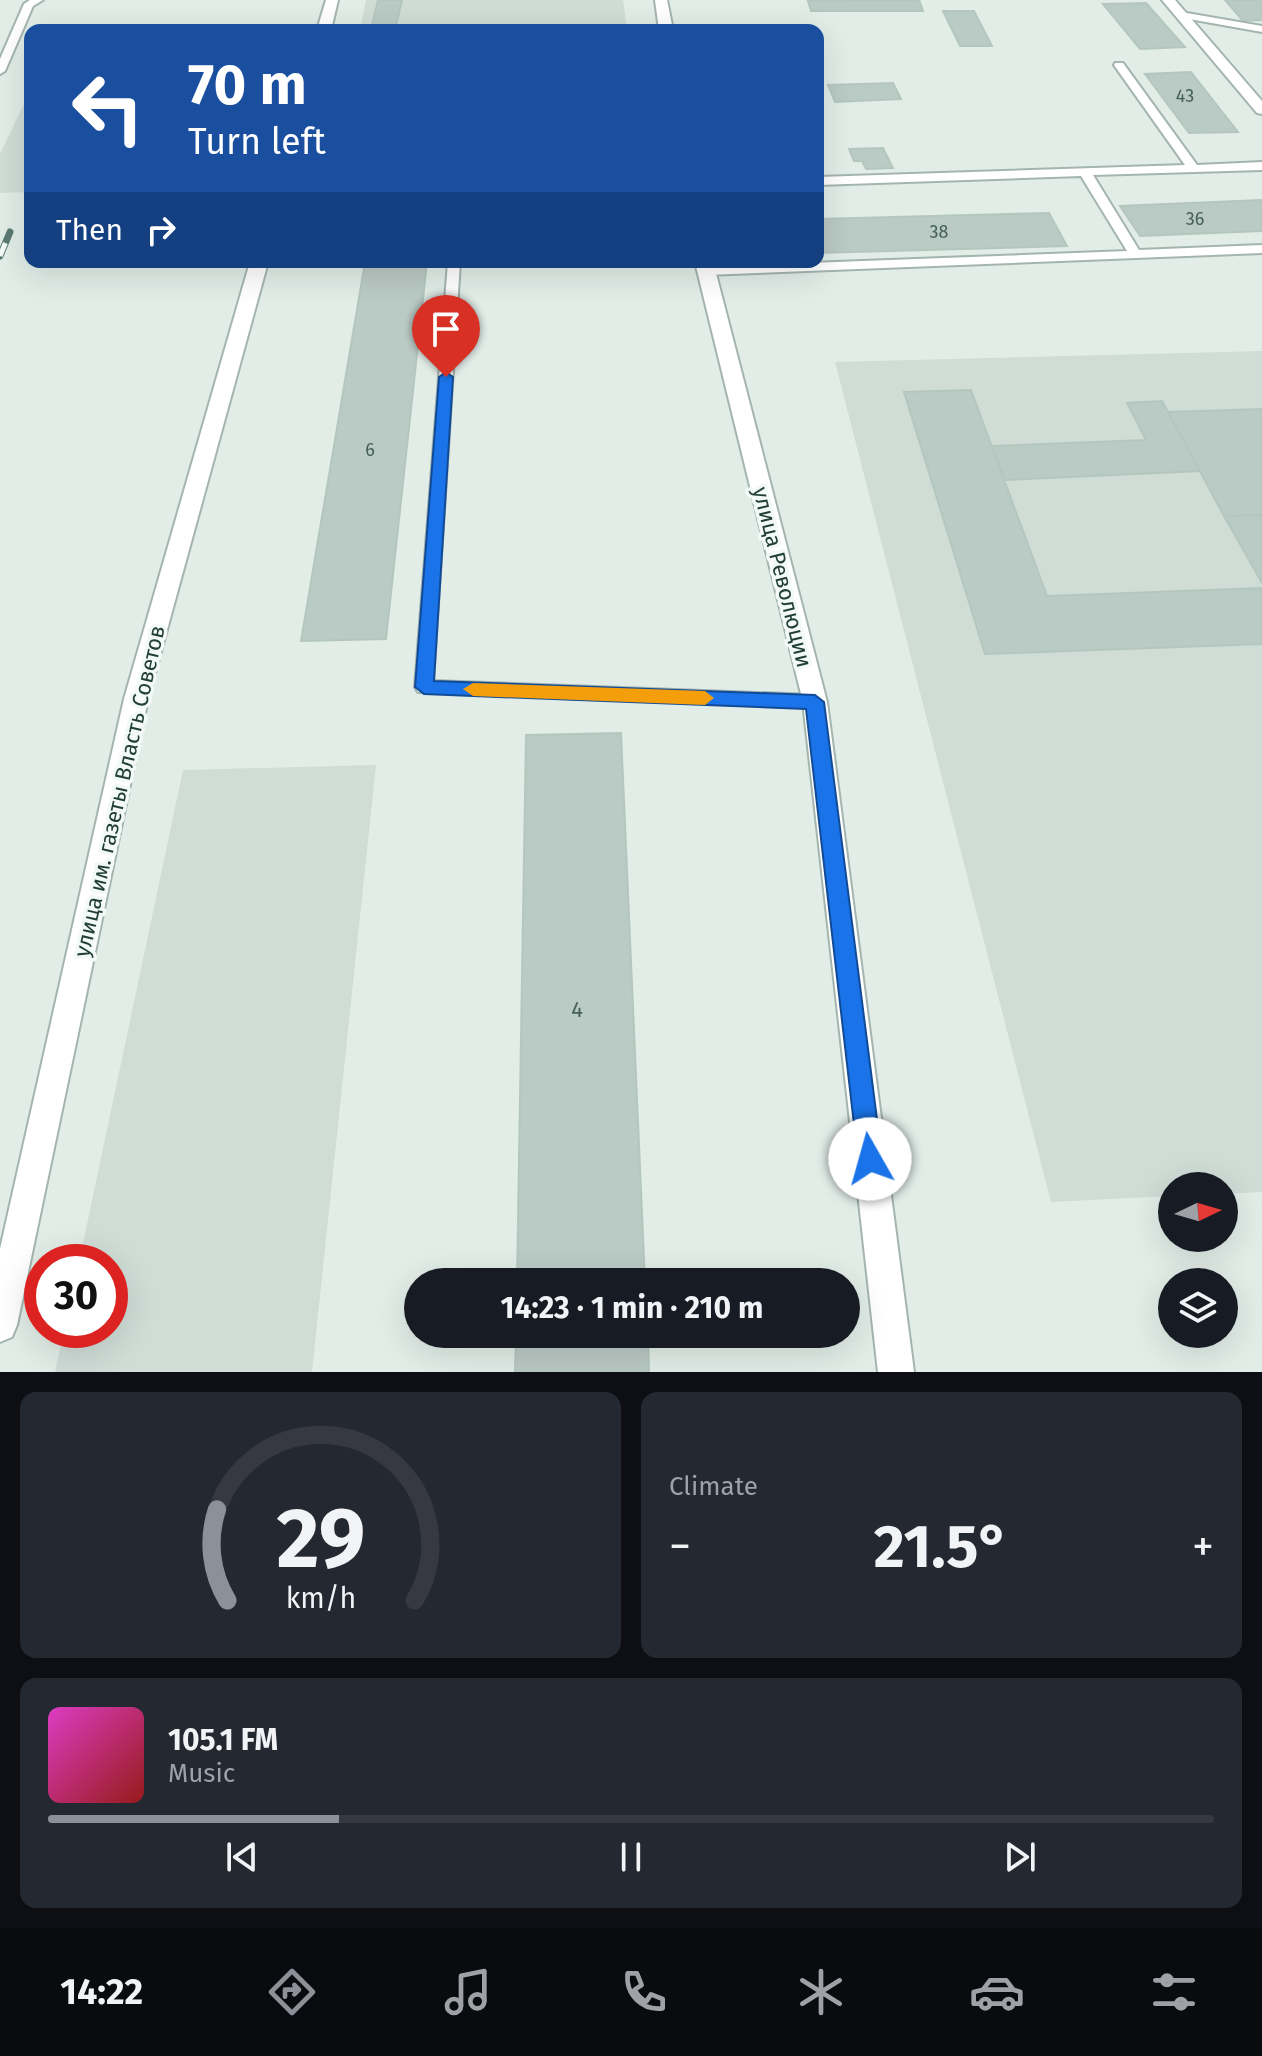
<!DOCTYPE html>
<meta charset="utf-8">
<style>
body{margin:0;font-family:"Fira Sans",sans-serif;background:#242831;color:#f1f3f6;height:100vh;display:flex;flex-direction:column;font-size:30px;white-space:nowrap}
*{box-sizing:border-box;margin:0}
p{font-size:26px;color:#9ea1a6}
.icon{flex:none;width:44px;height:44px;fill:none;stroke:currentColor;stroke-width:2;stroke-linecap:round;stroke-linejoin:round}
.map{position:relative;height:1372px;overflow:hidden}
.side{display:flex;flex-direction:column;gap:20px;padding:20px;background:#0d0f14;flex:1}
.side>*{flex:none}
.banner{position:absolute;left:24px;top:24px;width:800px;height:244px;border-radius:16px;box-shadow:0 8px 32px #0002;background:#1a4fa0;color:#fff;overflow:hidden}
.needle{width:52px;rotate:85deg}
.fabs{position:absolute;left:1158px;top:1172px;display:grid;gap:16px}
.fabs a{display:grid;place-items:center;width:80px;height:80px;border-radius:50%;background:#171b24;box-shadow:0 8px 32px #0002;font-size:40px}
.speed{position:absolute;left:24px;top:1244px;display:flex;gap:16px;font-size:40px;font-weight:700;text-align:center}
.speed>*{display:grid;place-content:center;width:104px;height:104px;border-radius:50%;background:#171b24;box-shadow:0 8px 32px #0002;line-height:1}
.speed .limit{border:12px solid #d22;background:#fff;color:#111}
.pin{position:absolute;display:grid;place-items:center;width:68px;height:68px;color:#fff;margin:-82px -34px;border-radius:50% 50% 50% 0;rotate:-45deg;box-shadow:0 0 8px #0007}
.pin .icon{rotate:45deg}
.me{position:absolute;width:88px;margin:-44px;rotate:353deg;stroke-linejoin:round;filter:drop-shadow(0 0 6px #0008)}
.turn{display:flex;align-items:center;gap:28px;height:168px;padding:0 32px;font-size:36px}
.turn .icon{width:104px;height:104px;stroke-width:2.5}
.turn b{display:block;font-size:56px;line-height:68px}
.then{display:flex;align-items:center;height:76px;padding:0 32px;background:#0003;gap:16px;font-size:30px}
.big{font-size:60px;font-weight:700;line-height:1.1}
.side .tile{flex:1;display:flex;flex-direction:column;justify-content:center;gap:12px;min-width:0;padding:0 28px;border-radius:16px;background:#242831}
.side .dial{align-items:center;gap:0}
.dial svg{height:208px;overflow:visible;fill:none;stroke:#363941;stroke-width:7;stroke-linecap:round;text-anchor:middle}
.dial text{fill:#f1f3f6;stroke:none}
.song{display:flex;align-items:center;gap:24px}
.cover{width:96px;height:96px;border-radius:12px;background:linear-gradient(135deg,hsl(310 70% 55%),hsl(0 70% 35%))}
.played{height:8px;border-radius:4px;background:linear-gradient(90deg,#8c9099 25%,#363941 25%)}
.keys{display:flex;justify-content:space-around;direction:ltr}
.heat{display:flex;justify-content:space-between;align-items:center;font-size:44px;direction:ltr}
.side .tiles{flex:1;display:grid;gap:20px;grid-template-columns:1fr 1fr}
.tile:last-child{grid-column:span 2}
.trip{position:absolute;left:404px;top:1268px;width:456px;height:80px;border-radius:40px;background:#171b24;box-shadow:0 8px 32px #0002;font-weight:700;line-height:80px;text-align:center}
.tabs{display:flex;height:128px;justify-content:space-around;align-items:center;background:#090b0e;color:#9ea1a6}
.tabs .icon{width:56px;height:56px}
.tabs .current{color:#8c9099}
.tabs b{font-size:36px;color:#f1f3f6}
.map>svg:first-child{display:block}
</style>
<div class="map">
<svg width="1262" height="1372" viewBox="0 0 1262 1372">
<rect width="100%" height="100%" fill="#e2ede8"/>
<path fill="#d0ddd7" d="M366,0H623L627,30H360Z
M30,91V192L0,193V154Z
M1262,351V1192L1224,1194V1186H1172V1196L1051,1202L835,362Z
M376,765L312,1372H55L64,1330H110V1262H79L183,770Z"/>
<path fill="#bacac4" stroke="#b4c7bf" stroke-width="2" d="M378,0H402L395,30H371Z
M919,0L923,11H811L808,1Z
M1225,0H1262V20L1243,21Z
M1146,3L1185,47L1140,49L1103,4Z
M943,11H974L992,46H960Z
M1191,72L1238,132L1189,133L1145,74Z
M893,83L901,99L835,102L828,85Z
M883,148L893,168L866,169L862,161H854L849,149Z
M1262,200V231L1140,236L1120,206Z
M1049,213L1067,246L818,253V219Z
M365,262H427L386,639L301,641Z
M971,390L1047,596L1262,588V644L985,654L904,392Z
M1162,401L1200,471L1005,480L991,446L1146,440L1127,403Z
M1262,409V515L1224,516L1168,412Z
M1262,515V583L1224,516Z
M621,733L645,1282H517L526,735Z
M516,1334H648L649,1372H515Z"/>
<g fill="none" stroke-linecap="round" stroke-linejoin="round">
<defs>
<path id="service" d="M30,0H43L33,6L5,71L0,74V59L24,4Z
M1181,12L1262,26V32L1178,17L1176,15Z
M1115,63H1123L1197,165L1262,162V170L1093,175L1139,250L1262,245V253L706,275L700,271L706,267L1127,251L1081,176L818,185V177L1185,165L1114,65Z
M448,262H460L433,681L815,695L821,697L824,702L821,707L418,692L415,687Z"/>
<path id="minor" d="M655,0H667L673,30H659Z
M1162,0H1175L1262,101V114L1257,113Z
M695,262H713L827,702L914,1372H878L803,702Z"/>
<path id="tertiary" d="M326,0H338L331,30H317Z
M250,262H268L148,699L17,1325L12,1337L0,1342V1249L124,699Z"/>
</defs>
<use href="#service" stroke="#a4b5af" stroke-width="4"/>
<use href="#minor" stroke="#a4b5af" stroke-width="4"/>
<use href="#tertiary" stroke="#a4b5af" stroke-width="4"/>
<use href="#service" fill="#fff" fill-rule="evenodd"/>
<use href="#minor" fill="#fff" fill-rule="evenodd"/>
<use href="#tertiary" fill="#fff" fill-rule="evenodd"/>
<defs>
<path id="rail" d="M0,256L10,232"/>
</defs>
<use href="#rail" stroke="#5b7a72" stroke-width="7"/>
<use href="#rail" stroke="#f2f9f6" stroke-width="5" stroke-dasharray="14" stroke-linecap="butt"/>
</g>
<path fill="#1a73e8" stroke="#114b97" stroke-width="2" d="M446,372L453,377L434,681L815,695L824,702L882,1159L878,1167L870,1171L861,1167L858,1159L806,709L424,694L415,687L439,377Z"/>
<path fill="#f59e0b" d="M473,683L705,691L714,698L705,705L473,696L463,689Z"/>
<g text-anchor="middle" stroke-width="7" stroke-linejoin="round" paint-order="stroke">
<g font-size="18" fill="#47615a">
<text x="1185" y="102">43</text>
<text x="1195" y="225">36</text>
<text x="939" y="238">38</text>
<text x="370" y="456">6</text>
</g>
<g font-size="22" fill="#213e37" stroke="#f2f9f6">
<text transform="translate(783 577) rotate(76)" y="8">улица Революции</text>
<text transform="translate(119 791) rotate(-77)" y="8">улица им. газеты Власть Советов</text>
</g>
<g font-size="22" fill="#47615a">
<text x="577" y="1017">4</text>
</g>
</g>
</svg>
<div class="fabs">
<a><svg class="needle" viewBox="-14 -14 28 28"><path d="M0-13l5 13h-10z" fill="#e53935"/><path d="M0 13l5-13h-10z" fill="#9ea1a6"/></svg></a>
<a><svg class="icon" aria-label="layers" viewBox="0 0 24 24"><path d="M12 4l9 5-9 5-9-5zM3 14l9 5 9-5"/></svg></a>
</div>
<div class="speed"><div class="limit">30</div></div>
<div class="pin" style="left:446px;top:377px;background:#d93025"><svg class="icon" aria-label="arrive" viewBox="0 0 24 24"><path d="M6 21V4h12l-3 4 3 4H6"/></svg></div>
<svg class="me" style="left:870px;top:1159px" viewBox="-20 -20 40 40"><circle r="19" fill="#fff"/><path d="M0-13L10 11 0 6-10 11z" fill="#1a73e8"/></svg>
<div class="trip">14:23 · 1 min · 210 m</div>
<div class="banner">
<div class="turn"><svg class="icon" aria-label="left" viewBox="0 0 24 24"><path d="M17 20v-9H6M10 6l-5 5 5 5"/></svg><div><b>70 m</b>Turn left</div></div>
<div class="then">Then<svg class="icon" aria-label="right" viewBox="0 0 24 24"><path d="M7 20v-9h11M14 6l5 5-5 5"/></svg></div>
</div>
</div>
<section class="side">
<div class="tiles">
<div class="tile dial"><svg viewBox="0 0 100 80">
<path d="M14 69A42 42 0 1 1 86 69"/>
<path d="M14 69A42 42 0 0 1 10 34" stroke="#8c9099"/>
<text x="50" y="56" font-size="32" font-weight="700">29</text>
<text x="50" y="72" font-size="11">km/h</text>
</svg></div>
<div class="tile"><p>Climate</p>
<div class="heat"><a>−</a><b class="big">21.5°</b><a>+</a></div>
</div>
<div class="tile">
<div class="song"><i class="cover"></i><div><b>105.1 FM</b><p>Music</p></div></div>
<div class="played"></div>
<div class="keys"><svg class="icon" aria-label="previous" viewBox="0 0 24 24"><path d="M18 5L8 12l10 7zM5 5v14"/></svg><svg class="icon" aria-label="pause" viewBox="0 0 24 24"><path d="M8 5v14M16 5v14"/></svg><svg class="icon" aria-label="next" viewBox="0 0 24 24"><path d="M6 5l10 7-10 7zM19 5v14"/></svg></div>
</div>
</div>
</section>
<nav class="tabs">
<b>14:22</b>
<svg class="icon current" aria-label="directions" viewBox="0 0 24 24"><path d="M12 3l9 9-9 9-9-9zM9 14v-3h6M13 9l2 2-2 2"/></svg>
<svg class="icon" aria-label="music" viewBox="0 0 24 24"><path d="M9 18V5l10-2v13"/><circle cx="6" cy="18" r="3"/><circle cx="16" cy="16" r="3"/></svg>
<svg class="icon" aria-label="phone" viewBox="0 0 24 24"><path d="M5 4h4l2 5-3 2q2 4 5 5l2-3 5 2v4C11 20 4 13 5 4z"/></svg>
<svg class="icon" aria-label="climate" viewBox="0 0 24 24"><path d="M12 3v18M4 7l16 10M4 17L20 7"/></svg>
<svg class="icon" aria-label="car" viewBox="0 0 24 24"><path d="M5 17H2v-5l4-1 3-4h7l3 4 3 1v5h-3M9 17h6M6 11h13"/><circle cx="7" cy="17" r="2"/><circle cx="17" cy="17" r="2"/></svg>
<svg class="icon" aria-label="filters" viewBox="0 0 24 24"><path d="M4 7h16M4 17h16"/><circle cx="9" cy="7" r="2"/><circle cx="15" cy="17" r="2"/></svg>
</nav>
